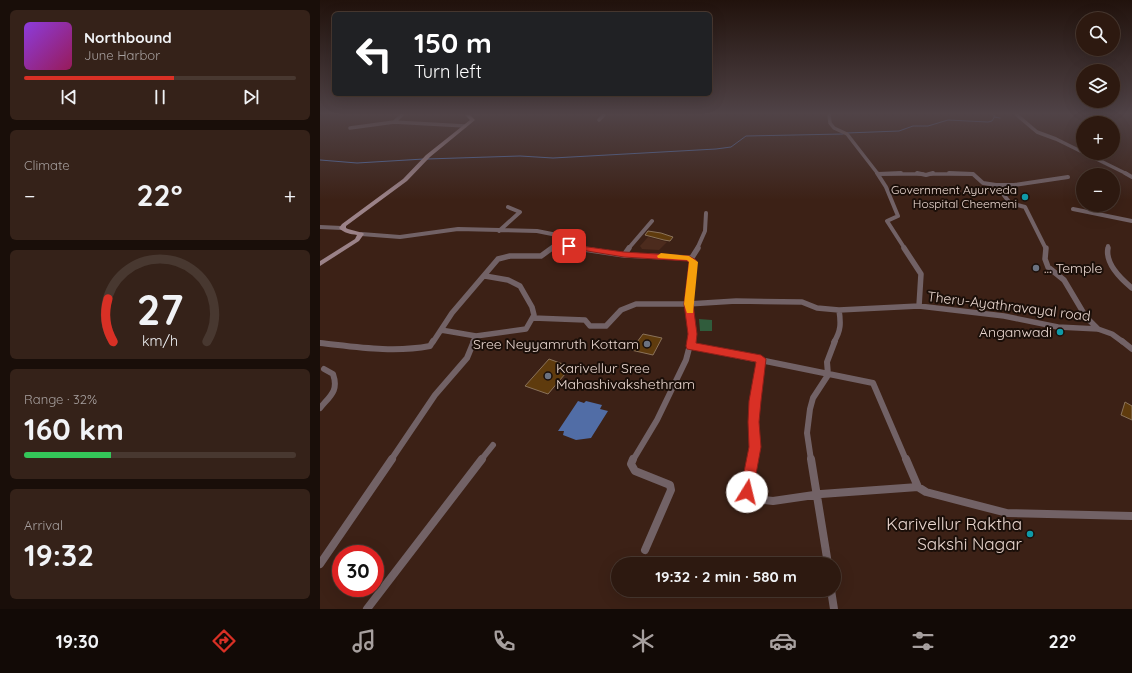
<!DOCTYPE html>
<meta charset="utf-8">
<style>
body{margin:0;font-family:Quicksand,sans-serif;background:#352219;color:#f1f3f6;height:100vh;display:flex;flex-direction:column;font-size:15px;white-space:nowrap}
*{box-sizing:border-box;margin:0}
p{font-size:13px;color:#a7a09f}
.icon{flex:none;width:22px;height:22px;fill:none;stroke:currentColor;stroke-width:2;stroke-linecap:round;stroke-linejoin:round}
.map{position:relative;flex:1;overflow:hidden}
.side{display:flex;flex-direction:column;gap:10px;padding:10px;background:#190e09;width:320px}
.side>*{flex:none}
.guide{position:absolute;left:12px;top:12px;width:380px;height:84px;border-radius:6px;box-shadow:0 4px 16px #0002,0 0 0 1px #483830;background:#202124;color:#fff;overflow:hidden}
.buttons{position:absolute;left:756px;top:12px;display:grid;gap:8px}
.buttons a{display:grid;place-items:center;width:44px;height:44px;border-radius:50%;background:#2d1910;box-shadow:0 4px 16px #0002,0 0 0 1px #483830;font-size:20px}
.speed{position:absolute;left:12px;top:545px;display:flex;gap:8px;font-size:20px;font-weight:700;text-align:center}
.speed>*{display:grid;place-content:center;width:52px;height:52px;border-radius:50%;background:#2d1910;box-shadow:0 4px 16px #0002,0 0 0 1px #483830;line-height:1}
.speed .limit{border:6px solid #d22;background:#fff;color:#111}
.pin{position:absolute;display:grid;place-items:center;width:34px;height:34px;color:#fff;margin:-17px;border-radius:8px;box-shadow:0 2px 6px #0006}
.me{position:absolute;width:44px;margin:-22px;rotate:9deg;stroke-linejoin:round;filter:drop-shadow(0 0 3px #0008)}
.turn{display:flex;align-items:center;gap:14px;height:84px;padding:0 16px;font-size:18px}
.turn .icon{width:52px;height:52px;stroke-width:2.5}
.turn b{display:block;font-size:28px;line-height:34px}
.big{font-size:30px;font-weight:700;line-height:1.1}
.side .tile{flex:1;display:flex;flex-direction:column;justify-content:center;gap:6px;min-width:0;padding:0 14px;border-radius:6px;background:#352219}
.side .dial{align-items:center;gap:0}
.dial svg{height:104px;overflow:visible;fill:none;stroke:#483830;stroke-width:7;stroke-linecap:round;text-anchor:middle}
.dial text{fill:#f1f3f6;stroke:none}
.song{display:flex;align-items:center;gap:12px}
.cover{width:48px;height:48px;border-radius:6px;background:linear-gradient(135deg,hsl(270 70% 55%),hsl(330 70% 35%))}
.played{height:4px;border-radius:2px;background:linear-gradient(90deg,#d93025 55%,#483830 55%)}
.keys{display:flex;justify-content:space-around;direction:ltr}
.heat{display:flex;justify-content:space-between;align-items:center;font-size:22px;direction:ltr}
.charge{height:6px;border-radius:3px;background:linear-gradient(90deg,#34c759 32%,#483830 0)}
.trip{position:absolute;left:291px;top:557px;width:230px;height:40px;border-radius:20px;background:#2d1910;box-shadow:0 4px 16px #0002,0 0 0 1px #483830;font-weight:700;line-height:40px;text-align:center}
.tab-bar{display:flex;height:64px;justify-content:space-around;align-items:center;background:#120a06;color:#a7a09f}
.tab-bar .icon{width:28px;height:28px}
.tab-bar .active{color:#d93025}
.tab-bar b{font-size:18px;color:#f1f3f6}
main{display:flex;flex:1;min-height:0}
.map>svg:first-child{display:block}
</style>
<main>
<section class="side">
<div class="tile">
<div class="song"><i class="cover"></i><div><b>Northbound</b><p>June Harbor</p></div></div>
<div class="played"></div>
<div class="keys"><svg class="icon" aria-label="previous" viewBox="0 0 24 24"><path d="M18 5L8 12l10 7zM5 5v14"/></svg><svg class="icon" aria-label="pause" viewBox="0 0 24 24"><path d="M8 5v14M16 5v14"/></svg><svg class="icon" aria-label="next" viewBox="0 0 24 24"><path d="M6 5l10 7-10 7zM19 5v14"/></svg></div>
</div>
<div class="tile"><p>Climate</p>
<div class="heat"><a>−</a><b class="big">22°</b><a>+</a></div>
</div>
<div class="tile dial"><svg viewBox="0 0 100 80">
<path d="M14 69A42 42 0 1 1 86 69"/>
<path d="M14 69A42 42 0 0 1 10 36" stroke="#d93025"/>
<text x="50" y="56" font-size="32" font-weight="700">27</text>
<text x="50" y="72" font-size="11">km/h</text>
</svg></div>
<div class="tile"><p>Range · 32%</p><b class="big">160 km</b><div class="charge"></div></div>
<div class="tile"><p>Arrival</p><b class="big">19:32</b></div>
</section>
<div class="map">
<svg width="812" height="609" viewBox="0 0 812 609">
<rect width="100%" height="100%" fill="#3c2116"/>
<path fill="#4c2b1d" d="M328,237L347,242L339,250L322,249L320,246Z"/>
<path fill="#305c3c" d="M379,319L392,320V331H380Z"/>
<path fill="#516da6" d="M258,401L264,403L266,401L282,405L280,409L288,411L271,438L256,440L243,435L244,431H238Z"/>
<g fill="none" stroke-linecap="round" stroke-linejoin="round">
<path stroke="#516da6" stroke-width="1" d="M674,117L680,118
M527,133L579,131L593,126H608L628,120L668,122L672,121L675,116L673,115
M107,159L200,156L233,158L396,149L411,147L426,136L523,134
M0,160L37,163L104,159"/>
</g>
<path fill="#5f3b0d" stroke="#8a725a" d="M328,231L341,233L353,237L350,241L344,240L325,235Z
M323,334L342,338L333,355L311,350Z
M229,359L251,367L228,394L205,386Z
M805,402L812,406V420L801,415Z"/>
<g fill="none" stroke-linecap="round" stroke-linejoin="round">
<path stroke="#726266" stroke-width="3.5" d="M82,115L74,122L145,126
M509,115L510,123L514,128L527,134L558,174
M697,115L717,132L736,139L807,174
M279,120L284,115
M30,128L74,122
M558,174H603
M609,174H653"/>
<path stroke="#726266" stroke-width="4" d="M557,173L566,187L578,216L567,221L585,249
M597,173L606,175L613,173
M629,173L653,174L663,183L676,185L690,203L705,207L726,249
M805,173L812,177
M558,174L581,173
M676,185H694L748,177
M753,209L812,221
M0,227L22,228
M179,231L200,212L188,207
M41,234L80,237L138,229L217,231L237,235L239,238L235,244L263,249
M231,249L235,244
M308,249L332,221
M377,249L385,231L386,213
M788,249V246"/>
<path stroke="#726266" stroke-width="5.5" d="M257,248L304,255L369,258L374,262L368,304L416,301L482,302L497,308L519,310L599,306
M584,248L601,274L599,306L684,316L738,327L778,329L792,334L803,342
M726,248L725,259L728,267L744,280L766,317L778,329
M788,248C785,263 801,279 812,288
M304,255L309,248
M371,259L378,248
M213,318L265,320L270,326H286L301,310L316,304H368L373,334L371,342
M121,330L156,336L206,329L214,315L212,307L200,286L188,280L165,276
M113,342L132,313L178,259L190,256H221L232,248
M153,342L156,336
M514,342C521,331 521,323 519,310"/>
<path stroke="#726266" stroke-width="6" d="M802,341L812,349
M0,343C37,347 73,353 110,346L113,341
M371,346L553,383L586,460
M0,408C10,396 19,391 13,374L4,369
M71,460L115,395L147,358L154,341
M161,460L173,445
M313,460L337,420L366,360L371,341
M432,460L435,449V405L441,359
M491,460L487,433L490,409L493,398L508,375L507,362L515,341"/>
<path stroke="#726266" stroke-width="8" d="M313,459L311,464L315,471L350,485L351,490L325,550
M432,459L428,492L435,499L453,501L501,494L598,487
M491,459L508,564
M586,459L598,487L606,492L687,513L812,516
M0,564L72,459
M511,590L514,609
M47,609L162,459"/>
<path fill="#9b8288" fill-rule="evenodd" d="M145,115H150L155,120L110,157L87,181L26,226V228L28,229L43,233L44,234L39,241L0,266V261L35,239L37,235C30,234 24,233 19,228L22,224L83,179L106,155L150,120Z"/>
</g>
<linearGradient id="sky" x2="0" y2="1"><stop stop-color="#21120c"/><stop offset="0.57" stop-color="#504347"/><stop offset="1" stop-color="#504347" stop-opacity="0"/></linearGradient>
<rect width="812" height="200" fill="url(#sky)"/>
<path fill="#d93025" stroke="#8d1f18" d="M246,244L304,252L369,256L376,260L373,304L377,334L376,343L441,355L446,359L441,401L439,422L441,447L432,496L427,498L422,496L420,492L429,447L428,422L429,401L436,362L367,349L366,346L368,334L364,304L369,262L367,261L304,257L249,248H246Z"/>
<path fill="#f59e0b" d="M341,253L369,256L378,262L373,313H367L364,304L369,262L367,260L338,258L337,256Z"/>
<g fill="#0f9aa8" stroke="#1b0f09" stroke-width="1.5">
<circle cx="705" cy="197" r="4"/>
<circle cx="740" cy="332" r="4"/>
<circle cx="710" cy="534" r="4"/>
</g>
<g fill="#6b7280" stroke="#1b0f09" stroke-width="1.5">
<circle cx="716" cy="268" r="4"/>
<circle cx="327" cy="344" r="4"/>
<circle cx="228" cy="376" r="4"/>
</g>
<g text-anchor="middle" stroke-width="4" stroke-linejoin="round" paint-order="stroke">
<g font-size="12" fill="#ead7d0" stroke="#1b0f09" text-anchor="end">
<text x="697" y="194">Government Ayurveda<tspan x="697" dy="14">Hospital Cheemeni</tspan></text>
</g>
<g font-size="14" fill="#ead7d0" stroke="#1b0f09" text-anchor="start">
<text x="724" y="273">... Temple</text>
<text x="732" y="337" text-anchor="end">Anganwadi</text>
<text x="319" y="349" text-anchor="end">Sree Neyyamruth Kottam</text>
<text x="236" y="373">Karivellur Sree<tspan x="236" dy="16">Mahashivakshethram</tspan></text>
</g>
<g font-size="14" fill="#ead7d0" stroke="#1b0f09">
<text transform="translate(689 306) rotate(7)" y="5">Theru-Ayathravayal road</text>
</g>
<g font-size="17" fill="#ead7d0" stroke="#1b0f09" text-anchor="end">
<text x="702" y="530">Karivellur Raktha<tspan x="702" dy="20">Sakshi Nagar</tspan></text>
</g>
</g>
</svg>
<div class="buttons">
<a><svg class="icon" aria-label="search" viewBox="0 0 24 24"><circle cx="10" cy="10" r="6"/><path d="M15 15l6 6"/></svg></a>
<a><svg class="icon" aria-label="layers" viewBox="0 0 24 24"><path d="M12 4l9 5-9 5-9-5zM3 14l9 5 9-5"/></svg></a>
<a>+</a>
<a>−</a>
</div>
<div class="speed"><div class="limit">30</div></div>
<div class="pin" style="left:249px;top:246px;background:#d93025"><svg class="icon" aria-label="arrive" viewBox="0 0 24 24"><path d="M6 21V4h12l-3 4 3 4H6"/></svg></div>
<svg class="me" style="left:427px;top:492px" viewBox="-20 -20 40 40"><circle r="19" fill="#fff"/><path d="M0-13L10 11 0 6-10 11z" fill="#d93025"/></svg>
<div class="trip">19:32 · 2 min · 580 m</div>
<div class="guide">
<div class="turn"><svg class="icon" aria-label="left" viewBox="0 0 24 24"><path d="M17 20v-9H6M10 6l-5 5 5 5"/></svg><div><b>150 m</b>Turn left</div></div>
</div>
</div>
</main>
<nav class="tab-bar">
<b>19:30</b>
<svg class="icon active" aria-label="directions" viewBox="0 0 24 24"><path d="M12 3l9 9-9 9-9-9zM9 14v-3h6M13 9l2 2-2 2"/></svg>
<svg class="icon" aria-label="music" viewBox="0 0 24 24"><path d="M9 18V5l10-2v13"/><circle cx="6" cy="18" r="3"/><circle cx="16" cy="16" r="3"/></svg>
<svg class="icon" aria-label="phone" viewBox="0 0 24 24"><path d="M5 4h4l2 5-3 2q2 4 5 5l2-3 5 2v4C11 20 4 13 5 4z"/></svg>
<svg class="icon" aria-label="climate" viewBox="0 0 24 24"><path d="M12 3v18M4 7l16 10M4 17L20 7"/></svg>
<svg class="icon" aria-label="car" viewBox="0 0 24 24"><path d="M5 17H2v-5l4-1 3-4h7l3 4 3 1v5h-3M9 17h6M6 11h13"/><circle cx="7" cy="17" r="2"/><circle cx="17" cy="17" r="2"/></svg>
<svg class="icon" aria-label="filters" viewBox="0 0 24 24"><path d="M4 7h16M4 17h16"/><circle cx="9" cy="7" r="2"/><circle cx="15" cy="17" r="2"/></svg>
<b>22°</b>
</nav>
